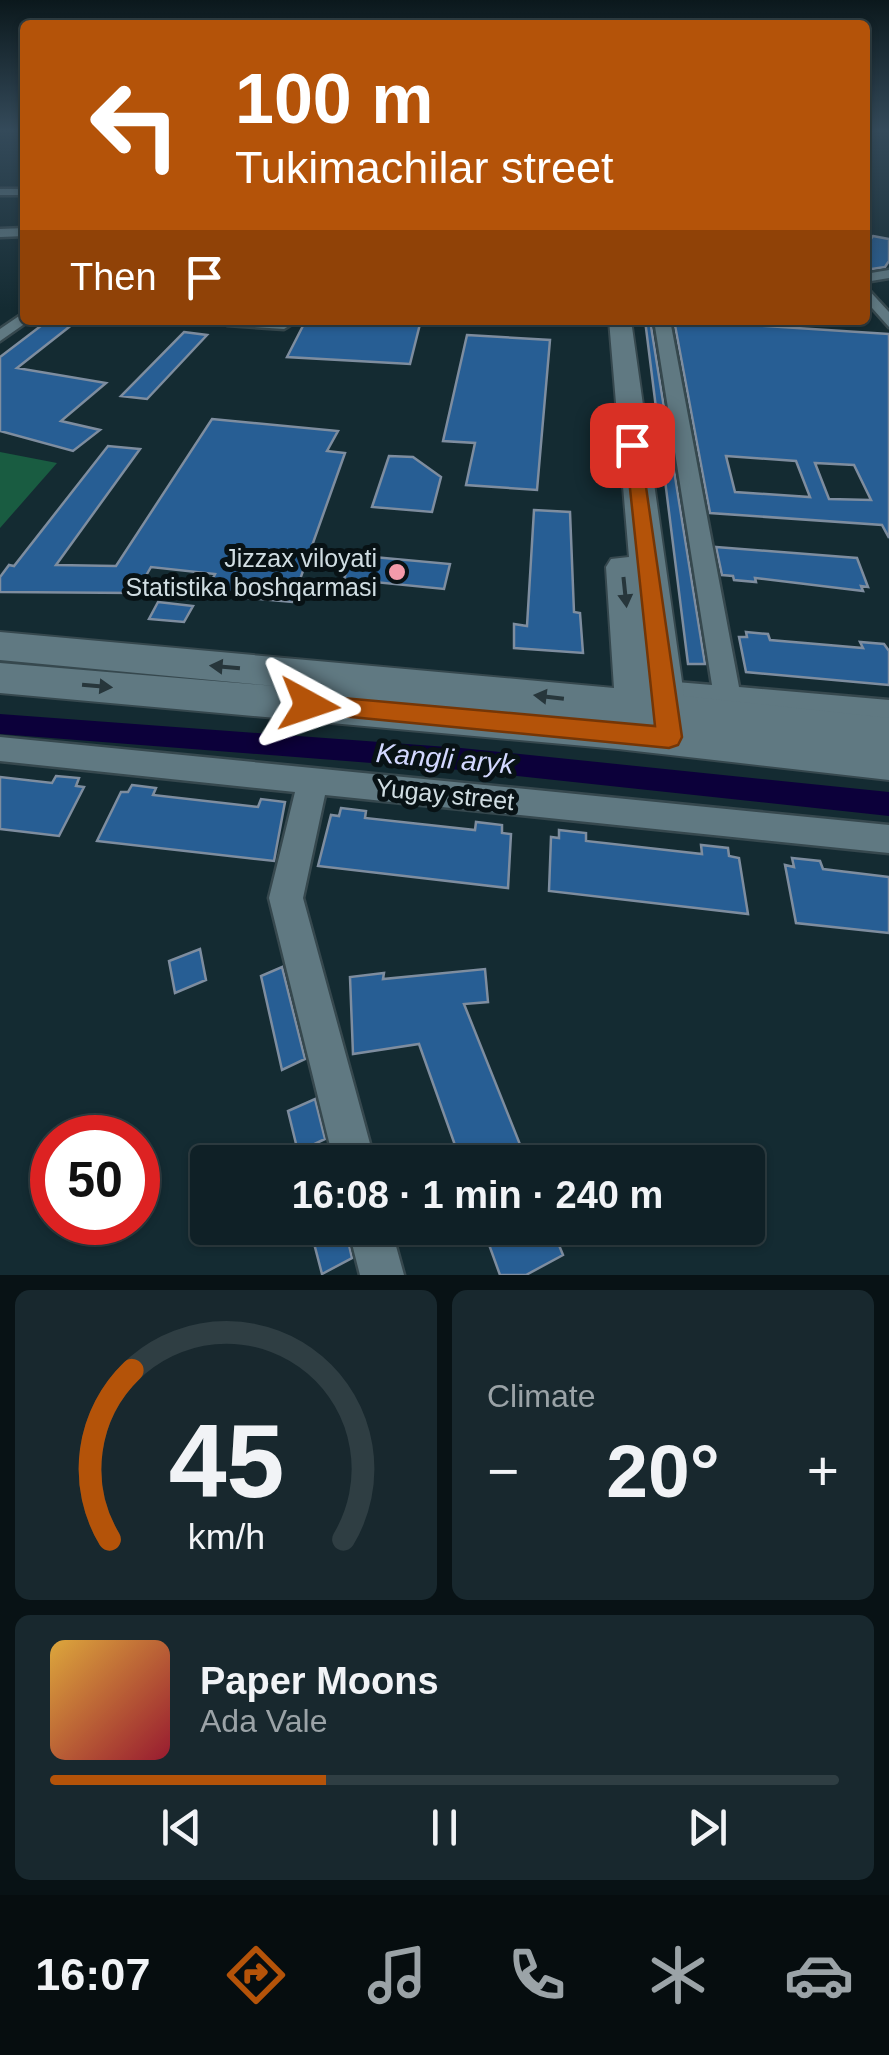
<!DOCTYPE html>
<meta charset="utf-8">
<style>
body{margin:0;font-family:Helvetica,sans-serif;background:#18282e;color:#f1f3f6;height:100vh;display:flex;flex-direction:column;font-size:38px;white-space:nowrap}
*{box-sizing:border-box;margin:0}
p{font-size:32px;color:#9ba3a7}
.icon{flex:none;width:55px;height:55px;fill:none;stroke:currentColor;stroke-width:2;stroke-linecap:round;stroke-linejoin:round}
.map{position:relative;height:1275px;overflow:hidden}
.side{display:flex;flex-direction:column;gap:15px;padding:15px;background:#081215;flex:1}
.side>*{flex:none}
.guide{position:absolute;left:20px;top:20px;width:850px;height:305px;border-radius:10px;box-shadow:0 2px 8px #0004,0 0 0 2px #2f3e43;background:#b45309;color:#fff;overflow:hidden}
.speed{position:absolute;left:30px;top:1115px;display:flex;gap:20px;font-size:50px;font-weight:700;text-align:center}
.speed>*{display:grid;place-content:center;width:130px;height:130px;border-radius:50%;background:#0f2026;box-shadow:0 2px 8px #0004,0 0 0 2px #2f3e43;line-height:1}
.speed .limit{border:15px solid #d22;background:#fff;color:#111}
.pin{position:absolute;display:grid;place-items:center;width:85px;height:85px;color:#fff;margin:-42px;border-radius:20px;box-shadow:0 5px 15px #0006}
.me{position:absolute;width:110px;margin:-55px;rotate:95deg;stroke-linejoin:round;filter:drop-shadow(0 0 8px #0008)}
.turn{display:flex;align-items:center;gap:35px;height:210px;padding:0 50px;font-size:45px}
.turn .icon{width:130px;height:130px;stroke-width:2.5}
.turn b{display:block;font-size:70px;line-height:85px}
.then{display:flex;align-items:center;height:95px;padding:0 50px;background:#0003;gap:20px;font-size:38px}
.big{font-size:75px;font-weight:700;line-height:1.1}
.side .widget{flex:1;display:flex;flex-direction:column;justify-content:center;gap:15px;min-width:0;padding:0 35px;border-radius:15px;background:#18282e}
.side .dial{align-items:center;gap:0}
.dial svg{height:260px;overflow:visible;fill:none;stroke:#2f3e43;stroke-width:7;stroke-linecap:round;text-anchor:middle}
.dial text{fill:#f1f3f6;stroke:none}
.song{display:flex;align-items:center;gap:30px}
.cover{width:120px;height:120px;border-radius:15px;background:linear-gradient(135deg,hsl(40 70% 55%),hsl(350 70% 35%))}
.played{height:10px;border-radius:5px;background:linear-gradient(90deg,#b45309 35%,#2f3e43 35%)}
.keys{display:flex;justify-content:space-around;direction:ltr}
.heat{display:flex;justify-content:space-between;align-items:center;font-size:55px;direction:ltr}
.side .tiles{flex:1;display:grid;gap:15px;grid-template-columns:1fr 1fr}
.widget:last-child{grid-column:span 2}
.trip{position:absolute;left:190px;top:1145px;width:575px;height:100px;border-radius:10px;background:#0f2026;box-shadow:0 2px 8px #0004,0 0 0 2px #2f3e43;font-weight:700;line-height:100px;text-align:center}
.tabs{display:flex;height:160px;justify-content:space-around;align-items:center;background:#060d0f;color:#9ba3a7}
.tabs .icon{width:70px;height:70px}
.tabs .selected{color:#b45309}
.tabs b{font-size:45px;color:#f1f3f6}
.map>svg:first-child{display:block}
</style>
<div class="map">
<svg width="889" height="1275" viewBox="0 0 889 1275">
<rect width="100%" height="100%" fill="#142b32"/>
<path fill="#195c41" d="M0,452L57,463L0,528Z"/>
<g fill="none" stroke-linecap="round" stroke-linejoin="round">
<path fill="#0c003a" fill-rule="evenodd" d="M0,714L461,748L889,792V816L461,770L0,734Z"/>
</g>
<path fill="#275e94" stroke="#7e8d9f" stroke-width="2.5" fill-rule="evenodd" d="M873,236L889,239V261L885,267L865,270V247Z
M78,320L17,368L106,383L61,421L100,430L73,451L0,431V357L46,322Z
M306,320H421L410,364L287,357Z
M645,320H650L705,664H688Z
M674,320L889,334V538L882,525L710,513ZM726,456L796,461L810,497L735,492ZM815,463L854,465L871,500L829,499Z
M184,332L207,335L147,399L121,396Z
M467,335L550,340L537,490L466,485L475,443L443,441Z
M212,419L338,431L327,451L345,453L292,602L205,594L215,574L151,567L136,593L0,592V577L9,565L14,566L108,446L140,449L56,565L116,566Z
M389,456L413,457L441,477L432,512L372,507Z
M534,510L570,512L574,612L580,613L583,653L514,648V624L527,626Z
M716,547L857,558L868,587L861,586L863,591L755,578L756,582L734,580L733,576L722,575Z
M352,555L450,564L444,589L344,579Z
M158,602L193,606L184,622L149,619Z
M746,632L768,634L770,640L863,648L860,642L884,644L889,651V685L746,672L739,637H747Z
M56,776L79,778L76,786L84,787L59,836L0,829V777L52,783Z
M132,785L156,788L153,795L258,807L261,799L285,802L274,861L97,841L121,792H128Z
M341,808L366,811L365,818L475,830L476,822L502,825V833L511,834L508,888L318,866L331,815L339,816Z
M559,830L586,833V841L702,854L701,845L728,848L729,856L739,858L748,914L549,891L551,837L559,838Z
M792,858L820,861L823,869L889,877V933L796,923L785,865L794,867Z
M200,949L206,980L175,993L169,961Z
M282,967L305,1059L282,1070L261,976Z
M485,969L488,1002L464,1004L527,1162H461L419,1044L353,1054L350,977L384,973L383,979Z
M315,1099L325,1139L298,1152L288,1111Z
M310,1228H345L352,1258L322,1274Z
M483,1228H552L563,1255L526,1275H500Z"/>
<g fill="none" stroke-linecap="round" stroke-linejoin="round">
<defs>
<path id="street" d="M0,189H25V195H0Z
M25,228V236L0,237V229Z
M889,270V278L865,282V274Z
M865,286L889,312V327L865,300Z
M25,312V320H30L0,341V329Z
M219,320H286L292,324L284,329L227,325Z
M654,320H670L739,687L889,700V722L655,698L651,691L655,684L664,681L712,685Z
M0,737L889,825V853L325,795L303,898L375,1162H334L269,898L295,792L0,761Z
M348,1228H391L404,1275H360Z"/>
<path id="secondary" d="M609,320H631L684,696L889,718V780L618,749L0,693V663L275,686L0,660V632L614,688L606,567L611,559L629,557Z"/>
</defs>
<use href="#street" stroke="#36484e" stroke-width="5"/>
<use href="#secondary" stroke="#36484e" stroke-width="4"/>
<use href="#street" fill="#607982" fill-rule="evenodd"/>
<use href="#secondary" fill="#607982" fill-rule="evenodd"/>
</g>
<defs><path id="oneway-solid" d="M-6-.8H1V-3.2L6.5 0L1 3.2V.8H-6Z" transform="scale(2.5)"/></defs>
<g fill="#27363b">
<use href="#oneway-solid" transform="translate(625 592) rotate(84)"/>
<use href="#oneway-solid" transform="translate(225 667) rotate(-175)"/>
<use href="#oneway-solid" transform="translate(97 686) rotate(5)"/>
<use href="#oneway-solid" transform="translate(549 697) rotate(-173)"/>
</g>
<linearGradient id="sky" x2="0" y2="1"><stop stop-color="#0b181c"/><stop offset="0.42" stop-color="#344a5a"/><stop offset="1" stop-color="#344a5a" stop-opacity="0"/></linearGradient>
<rect width="889" height="309" fill="url(#sky)"/>
<path fill="#b45309" stroke="#753606" stroke-width="2.5" d="M625,441L640,445L682,737L678,745L669,748L300,712L297,705L300,698L309,695L655,726Z"/>
<circle fill="#f39aaa" stroke="#081215" stroke-width="4" cx="397" cy="572" r="10"/>
<g text-anchor="middle" stroke-width="10" stroke-linejoin="round" paint-order="stroke">
<g font-size="25" fill="#d0dde2" stroke="#081215" text-anchor="end">
<text x="377" y="567">Jizzax viloyati<tspan x="377" dy="29">Statistika boshqarmasi</tspan></text>
</g>
<g font-size="25" fill="#d0dde2" stroke="#081215">
<text transform="translate(445 794) rotate(6)" y="9">Yugay street</text>
</g>
<g font-size="28" font-style="italic" fill="#d3d8ff" stroke="#081215">
<text transform="translate(445 758) rotate(5)" y="10">Kangli aryk</text>
</g>
</g>
</svg>
<div class="speed"><div class="limit">50</div></div>
<div class="pin" style="left:632px;top:445px;background:#d93025"><svg class="icon" aria-label="arrive" viewBox="0 0 24 24"><path d="M6 21V4h12l-3 4 3 4H6"/></svg></div>
<svg class="me" style="left:309px;top:705px" viewBox="-20 -20 40 40"><path d="M0-17L14 15 0 8-14 15z" fill="#b45309" stroke="#fff" stroke-width="4"/></svg>
<div class="trip">16:08 · 1 min · 240 m</div>
<div class="guide">
<div class="turn"><svg class="icon" aria-label="left" viewBox="0 0 24 24"><path d="M17 20v-9H6M10 6l-5 5 5 5"/></svg><div><b>100 m</b>Tukimachilar street</div></div>
<div class="then">Then<svg class="icon" aria-label="arrive" viewBox="0 0 24 24"><path d="M6 21V4h12l-3 4 3 4H6"/></svg></div>
</div>
</div>
<section class="side">
<div class="tiles">
<div class="widget dial"><svg viewBox="0 0 100 80">
<path d="M14 69A42 42 0 1 1 86 69"/>
<path d="M14 69A42 42 0 0 1 21 17" stroke="#b45309"/>
<text x="50" y="56" font-size="32" font-weight="700">45</text>
<text x="50" y="72" font-size="11">km/h</text>
</svg></div>
<div class="widget"><p>Climate</p>
<div class="heat"><a>−</a><b class="big">20°</b><a>+</a></div>
</div>
<div class="widget">
<div class="song"><i class="cover"></i><div><b>Paper Moons</b><p>Ada Vale</p></div></div>
<div class="played"></div>
<div class="keys"><svg class="icon" aria-label="previous" viewBox="0 0 24 24"><path d="M18 5L8 12l10 7zM5 5v14"/></svg><svg class="icon" aria-label="pause" viewBox="0 0 24 24"><path d="M8 5v14M16 5v14"/></svg><svg class="icon" aria-label="next" viewBox="0 0 24 24"><path d="M6 5l10 7-10 7zM19 5v14"/></svg></div>
</div>
</div>
</section>
<nav class="tabs">
<b>16:07</b>
<svg class="icon selected" aria-label="directions" viewBox="0 0 24 24"><path d="M12 3l9 9-9 9-9-9zM9 14v-3h6M13 9l2 2-2 2"/></svg>
<svg class="icon" aria-label="music" viewBox="0 0 24 24"><path d="M9 18V5l10-2v13"/><circle cx="6" cy="18" r="3"/><circle cx="16" cy="16" r="3"/></svg>
<svg class="icon" aria-label="phone" viewBox="0 0 24 24"><path d="M5 4h4l2 5-3 2q2 4 5 5l2-3 5 2v4C11 20 4 13 5 4z"/></svg>
<svg class="icon" aria-label="climate" viewBox="0 0 24 24"><path d="M12 3v18M4 7l16 10M4 17L20 7"/></svg>
<svg class="icon" aria-label="car" viewBox="0 0 24 24"><path d="M5 17H2v-5l4-1 3-4h7l3 4 3 1v5h-3M9 17h6M6 11h13"/><circle cx="7" cy="17" r="2"/><circle cx="17" cy="17" r="2"/></svg>
</nav>
